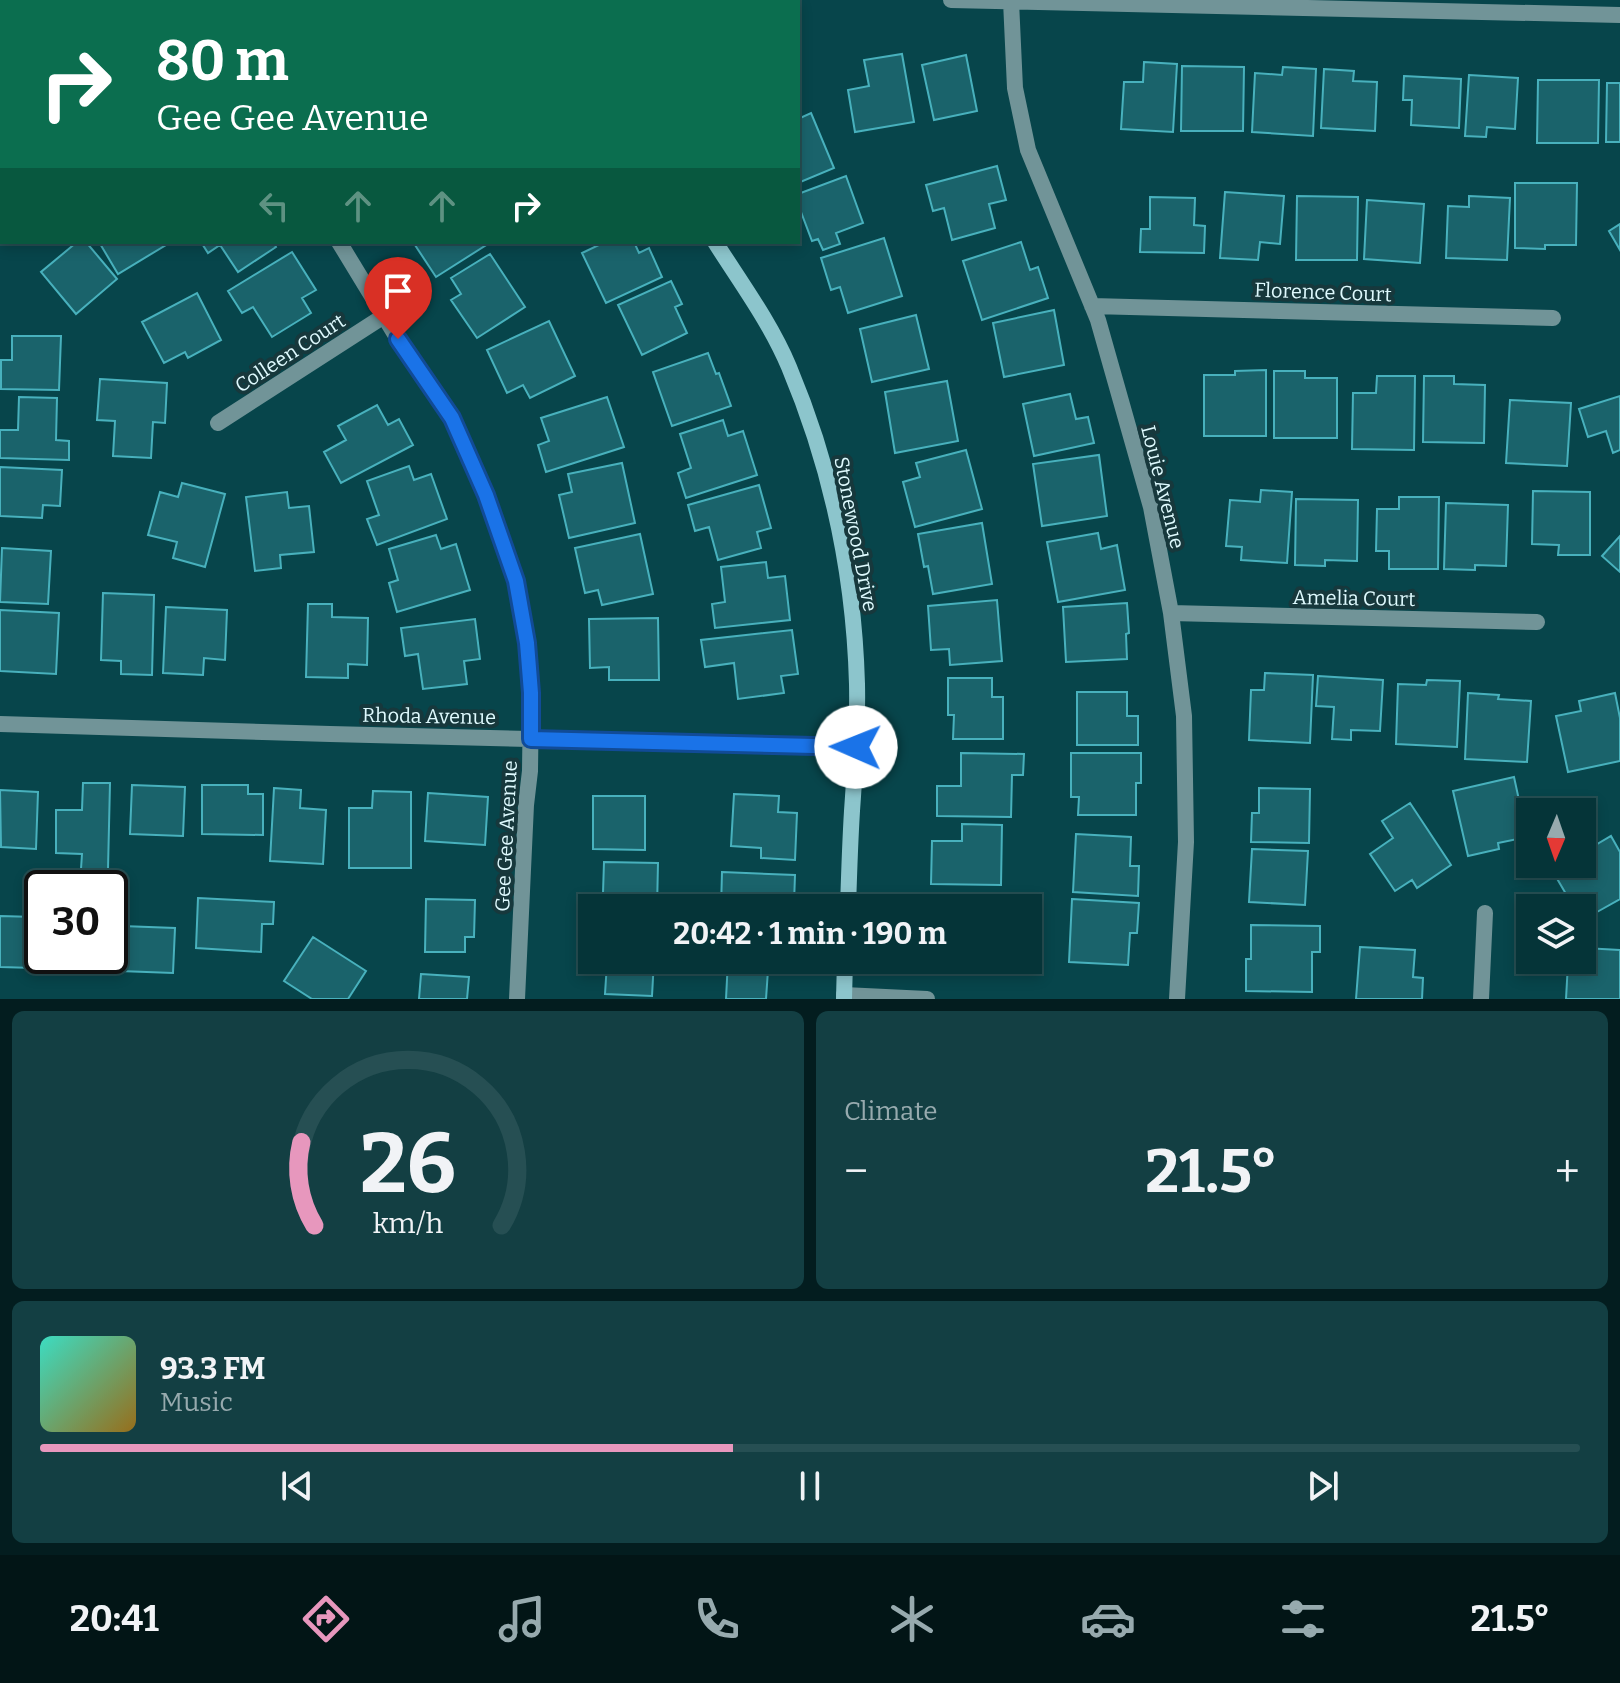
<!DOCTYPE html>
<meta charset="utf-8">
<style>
body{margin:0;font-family:Bitter,serif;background:#133f43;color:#f1f3f6;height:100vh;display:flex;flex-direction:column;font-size:30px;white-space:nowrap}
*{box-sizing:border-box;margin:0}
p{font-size:26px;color:#97aaae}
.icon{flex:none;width:44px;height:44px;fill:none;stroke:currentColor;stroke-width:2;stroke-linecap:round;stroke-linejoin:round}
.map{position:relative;height:999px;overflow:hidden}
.drawer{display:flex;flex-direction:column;gap:12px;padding:12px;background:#031d1f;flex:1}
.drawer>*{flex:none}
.hud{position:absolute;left:0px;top:0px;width:800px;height:244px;box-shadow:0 4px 12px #0003,0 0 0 2px #264f53;background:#0b6e4f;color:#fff;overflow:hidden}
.needle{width:52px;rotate:182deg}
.buttons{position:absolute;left:1516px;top:798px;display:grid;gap:16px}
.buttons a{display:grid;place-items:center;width:80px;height:80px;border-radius:0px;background:#053438;box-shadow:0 4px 12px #0003,0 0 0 2px #264f53;font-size:40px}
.speed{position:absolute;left:24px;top:870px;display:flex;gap:16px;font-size:40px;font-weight:700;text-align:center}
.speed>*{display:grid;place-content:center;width:104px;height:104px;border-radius:50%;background:#053438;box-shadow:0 4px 12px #0003,0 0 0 2px #264f53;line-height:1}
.speed .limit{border:4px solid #111;border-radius:12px;background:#fff;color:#111}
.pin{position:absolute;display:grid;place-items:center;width:68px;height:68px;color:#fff;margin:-82px -34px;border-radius:50% 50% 50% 0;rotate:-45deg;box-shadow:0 0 8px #0007}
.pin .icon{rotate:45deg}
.me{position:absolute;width:88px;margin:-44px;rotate:271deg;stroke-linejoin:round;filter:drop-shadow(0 0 6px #0008)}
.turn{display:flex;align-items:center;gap:28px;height:168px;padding:0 24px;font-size:36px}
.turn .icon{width:104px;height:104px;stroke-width:2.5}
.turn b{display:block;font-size:56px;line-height:68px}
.lanes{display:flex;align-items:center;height:76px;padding:0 24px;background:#0003;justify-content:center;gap:40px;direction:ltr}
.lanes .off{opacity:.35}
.big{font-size:60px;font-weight:700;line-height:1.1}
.drawer .card{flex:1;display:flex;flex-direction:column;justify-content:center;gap:12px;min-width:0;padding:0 28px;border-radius:12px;background:#133f43}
.drawer .dial{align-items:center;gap:0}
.dial svg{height:208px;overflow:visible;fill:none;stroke:#264f53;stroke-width:7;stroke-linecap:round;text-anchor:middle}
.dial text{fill:#f1f3f6;stroke:none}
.song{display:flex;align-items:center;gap:24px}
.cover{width:96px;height:96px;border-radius:12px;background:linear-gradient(135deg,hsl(170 70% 55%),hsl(40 70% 35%))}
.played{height:8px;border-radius:4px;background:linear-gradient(90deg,#e797bd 45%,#264f53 45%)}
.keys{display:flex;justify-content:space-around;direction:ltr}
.heat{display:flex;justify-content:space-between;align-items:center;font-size:44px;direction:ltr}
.drawer .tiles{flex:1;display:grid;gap:12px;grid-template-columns:1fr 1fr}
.card:last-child{grid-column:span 2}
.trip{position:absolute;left:578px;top:894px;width:464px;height:80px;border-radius:0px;background:#053438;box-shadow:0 4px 12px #0003,0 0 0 2px #264f53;font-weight:700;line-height:80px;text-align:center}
.tab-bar{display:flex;height:128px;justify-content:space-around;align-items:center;background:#021516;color:#97aaae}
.tab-bar .icon{width:56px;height:56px}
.tab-bar .selected{color:#e797bd}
.tab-bar b{font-size:36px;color:#f1f3f6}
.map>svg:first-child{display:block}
</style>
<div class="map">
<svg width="1620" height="999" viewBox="0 0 1620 999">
<rect width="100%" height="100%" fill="#07454b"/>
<path fill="#1a636b" stroke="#48b1bd" stroke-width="2" d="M307,0H387L388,2H306Z
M448,0H518L519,2H449Z
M902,54L914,122L855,132L848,90L869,86L864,60Z
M966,55L977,111L934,120L922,65Z
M1144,62L1177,64L1173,132L1121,129L1124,82H1143Z
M1182,66L1244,67L1243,131H1181Z
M1283,67L1316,69L1313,136L1252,132L1255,73L1282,75Z
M1324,69L1354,71L1353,81L1377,82L1375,131L1321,128Z
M1469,75L1518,78L1515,129L1487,127L1486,137L1465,136Z
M1404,76L1461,79L1459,128L1411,125L1412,100H1403Z
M1538,80H1599L1598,143H1537Z
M1607,83H1620V142H1606Z
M811,113L834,168L798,183V119Z
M997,166L1006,200L989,204L995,228L952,240L944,208L933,211L926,185Z
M846,176L863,223L836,233L840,244L823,250L818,239L812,241L798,204V194Z
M1515,183H1577L1576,245H1545V249L1515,248Z
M1225,192L1284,196L1280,244L1260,242L1258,260L1220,258Z
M1297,196L1358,197L1357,260H1296Z
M1469,196L1510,198L1507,260L1446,258L1448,206L1469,207Z
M1150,197L1195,198L1194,225L1205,226L1204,253L1140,252L1141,229H1150Z
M1367,200L1424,204L1420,263L1364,259Z
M1620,224V250L1609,231Z
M884,238L902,296L848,313L840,287L831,290L821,258Z
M77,242H86L117,279L76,314L41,272Z
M99,242H171L118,274Z
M201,242H273L276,247L238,272L220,245L208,253Z
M413,242H491L436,277Z
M605,242H634L639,253L649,248L662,277L606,303L582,253Z
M1021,242L1030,270L1038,267L1048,298L982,320L963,261Z
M292,252L316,290L302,298L311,313L272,337L253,307L242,313L228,291Z
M490,254L525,307L477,338L451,300L461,294L451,278Z
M671,281L682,304L675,307L687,333L642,355L618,305Z
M197,293L221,340L188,358L185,352L164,363L142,322Z
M1054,310L1064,365L1004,377L993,323Z
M916,315L929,369L872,382L860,329Z
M549,321L575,376L530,398L523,385L507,393L487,350Z
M12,336H61L59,390L1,389V360H12Z
M708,353L716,374L719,373L731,406L672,426L653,372Z
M1266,370V436H1204V375H1235V371Z
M1274,371H1305V378H1337V438H1274Z
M1377,376H1415L1414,450L1352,449L1353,393H1376Z
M1424,376H1454V384L1485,385L1484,443L1423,442Z
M100,379L167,383L165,423L153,422L151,458L113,456L115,421L97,420Z
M947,381L958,441L895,453L885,392Z
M1070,394L1076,419L1088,417L1094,443L1034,456L1023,404Z
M1620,396V450L1613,453L1606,431L1588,437L1579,409Z
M19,397L57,398L56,440L69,441V460L0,458V430H18Z
M607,397L624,447L546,472L538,445L549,441L541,418Z
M1510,400L1571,403L1567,466L1506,463Z
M377,405L388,425L399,419L413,445L341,483L324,452L346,440L338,426Z
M723,420L728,436L743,431L757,475L686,498L678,473L691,468L680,434Z
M966,450L982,509L915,527L903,482L920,477L916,463Z
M1099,455L1107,516L1042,526L1033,464Z
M622,463L635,523L569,538L559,495L572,492L568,474Z
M409,466L414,480L431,474L447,519L377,545L367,519L379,515L367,481Z
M0,467L62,470L60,506L43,505L42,518L0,516Z
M182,483L225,494L205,567L173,558L177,542L148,535L160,492L178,497Z
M759,485L771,528L757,532L761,548L718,560L709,527L695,531L688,505Z
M1261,490L1292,492L1287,563L1241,560L1242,547L1226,546L1230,500L1260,502Z
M1533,491L1590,492V555H1558L1559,545L1532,544Z
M287,492L289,508L309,506L314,552L280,555L281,568L255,571L246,497Z
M1399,497H1439L1438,569H1389V551H1376L1377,509H1399Z
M1296,499L1358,500L1357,561L1325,560V566L1295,565Z
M1446,503L1508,505L1506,566L1475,565V570L1444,569Z
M982,523L992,584L933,594L928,566L924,567L918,534Z
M1098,533L1101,549L1117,545L1125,590L1058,602L1047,542Z
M640,534L653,594L602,605L598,590L585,593L575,548Z
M436,535L441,549L456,544L470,590L397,612L389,583L398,580L389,549Z
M1620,536V572L1602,556Z
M2,548L51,551L48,604L0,602Z
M766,562L768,578L785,576L790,620L715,628L712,604L725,602L721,567Z
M103,593L154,595L152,675L121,674V661L101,660Z
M997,600L1002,661L950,665L949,649L931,650L928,606Z
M1127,603L1129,633L1126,634L1127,659L1066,662L1063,607Z
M308,604H332V617L368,618L367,665L348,664V678L306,677Z
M166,607L227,610L225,660L204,658L203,675L163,673Z
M0,610L59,613L56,674L0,671Z
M658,618L659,680H609V667L590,668L589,619Z
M475,619L480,659L464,661L467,684L423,689L418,654L405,656L401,628Z
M792,630L798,674L781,676L784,693L738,699L734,663L705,667L701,640Z
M1265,673L1313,675L1310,743L1249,740L1251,690H1264Z
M1318,676L1383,680L1380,731L1351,730V740L1332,739L1334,707L1316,706Z
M948,678H992V697H1003V739H953L954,715H948Z
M1427,680L1460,681L1457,747L1396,744L1398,684L1426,685Z
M1077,692H1127V716H1138V745H1077Z
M1468,693L1499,695L1498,699L1531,701L1527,762L1465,759Z
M1615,693L1620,718V761L1568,772L1556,716L1581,711L1579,701Z
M961,753L1024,754L1023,775H1012L1011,817L937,816V786H961Z
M1071,753H1141V783H1136V815H1078L1079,797H1071Z
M1514,777L1527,837L1498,843L1499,849L1468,856L1453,791Z
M83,783H110L108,869H81L82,854L56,853V810H82Z
M132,785L185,787L183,836L130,834Z
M202,785H248V794H263V835L202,834Z
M274,788L301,790L300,808L326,810L323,864L270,861Z
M1259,788L1310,789L1309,843L1251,842L1252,813H1259Z
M0,790L38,792L36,849L1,847Z
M373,791L411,792V868H349V808H372Z
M428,793L488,797L485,845L425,841Z
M734,794L779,796L778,812L797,813L795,860L761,858V848L731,846Z
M593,796H645V850L593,849Z
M1410,803L1451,865L1417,888L1412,880L1395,891L1370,854L1393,838L1382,821Z
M962,824L1002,825L1001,885L931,884L932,841H962Z
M1076,834L1131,837L1130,866H1139L1138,896L1073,892Z
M1611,836L1620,852V899L1597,912L1589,897L1573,906L1552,870L1562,864H1582V853Z
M1252,849L1308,851L1305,905L1249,902Z
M604,862L658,863L657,908H592V923L588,922L589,893H603Z
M722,872L795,875L794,903L774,902V908H721Z
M931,895L1000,896V908H931Z
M198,898L274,902L273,924H262L261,952L196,948Z
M426,899L475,900L474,937H465V952H425Z
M1072,899L1139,903L1137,933H1130L1128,965L1069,962Z
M0,916L35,917L34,968L0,967Z
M1251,925L1320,926V952H1312V992L1246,991V959H1251Z
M122,926L175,928L173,973L120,971Z
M587,933H592V960H654L652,996L605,994L607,963H586Z
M313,937L366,971L348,999H312L284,981Z
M1360,947L1415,950L1413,977L1423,978L1422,999H1356Z
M1584,948L1620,950V999H1566L1568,963L1583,964Z
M52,956H83L82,975L51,974Z
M728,960H791L790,971L768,970L766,999H726Z
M421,974L469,977L467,999H419Z"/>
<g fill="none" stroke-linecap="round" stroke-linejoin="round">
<path stroke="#719498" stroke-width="16" d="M951,0L1620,15
M1011,1L1015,88L1028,150L1098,320L1151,507L1171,613L1184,716L1186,842L1177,999
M777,2L791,0
M0,219L2,218
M339,242L398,339L452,418L486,495L516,581L527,643L531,693L530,771L526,805L517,999
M1092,306L1553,318
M218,423L384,316
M1171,613L1537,622
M0,724L330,734L856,747
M844,995L927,999
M1481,999L1485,913"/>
<path stroke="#8cc5cc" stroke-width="16" d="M593,0L594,2
M715,242C741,283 770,322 789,367C831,467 854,575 857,684C858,727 855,769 852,811C850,843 849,876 848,908
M844,999L845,960"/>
</g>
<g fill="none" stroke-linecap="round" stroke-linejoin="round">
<defs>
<path id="route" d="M398,339L452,418L486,495L516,581L527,643L531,693V739L856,747"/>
</defs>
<use href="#route" stroke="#114b97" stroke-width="20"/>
<use href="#route" stroke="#1a73e8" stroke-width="14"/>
</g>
<g text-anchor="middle" stroke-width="8" stroke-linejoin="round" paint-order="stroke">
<g font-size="20" fill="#dffafe" stroke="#17383c">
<text transform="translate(1323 292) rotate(2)" y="7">Florence Court</text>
<text transform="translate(290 353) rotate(-33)" y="7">Colleen Court</text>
<text transform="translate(1163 487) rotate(76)" y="7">Louie Avenue</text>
<text transform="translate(856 534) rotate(79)" y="7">Stonewood Drive</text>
<text transform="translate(1354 598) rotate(1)" y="7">Amelia Court</text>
<text transform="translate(429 716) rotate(1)" y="7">Rhoda Avenue</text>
<text transform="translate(506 836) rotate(-87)" y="7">Gee Gee Avenue</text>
</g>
</g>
</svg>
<div class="buttons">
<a><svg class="needle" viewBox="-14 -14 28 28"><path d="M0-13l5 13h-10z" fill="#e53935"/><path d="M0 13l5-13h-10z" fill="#97aaae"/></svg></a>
<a><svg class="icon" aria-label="layers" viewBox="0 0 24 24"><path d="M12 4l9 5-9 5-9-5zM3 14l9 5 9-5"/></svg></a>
</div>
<div class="speed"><div class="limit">30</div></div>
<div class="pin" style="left:398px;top:339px;background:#d93025"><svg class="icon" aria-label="arrive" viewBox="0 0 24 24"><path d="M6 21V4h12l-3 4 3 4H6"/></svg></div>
<svg class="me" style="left:856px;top:747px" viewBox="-20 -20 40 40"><circle r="19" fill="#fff"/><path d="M0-13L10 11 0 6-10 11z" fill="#1a73e8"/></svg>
<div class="trip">20:42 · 1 min · 190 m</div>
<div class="hud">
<div class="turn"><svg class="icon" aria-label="right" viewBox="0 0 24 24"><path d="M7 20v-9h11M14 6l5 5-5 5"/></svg><div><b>80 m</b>Gee Gee Avenue</div></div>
<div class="lanes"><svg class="icon off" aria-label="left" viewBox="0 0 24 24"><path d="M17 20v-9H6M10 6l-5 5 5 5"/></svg><svg class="icon off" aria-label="ahead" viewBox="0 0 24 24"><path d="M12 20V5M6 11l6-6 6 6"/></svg><svg class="icon off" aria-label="ahead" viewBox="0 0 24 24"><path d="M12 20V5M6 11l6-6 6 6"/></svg><svg class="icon" aria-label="right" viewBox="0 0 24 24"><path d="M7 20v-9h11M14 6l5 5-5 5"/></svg></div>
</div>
</div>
<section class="drawer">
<div class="tiles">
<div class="card dial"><svg viewBox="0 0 100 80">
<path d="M14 69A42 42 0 1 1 86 69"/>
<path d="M14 69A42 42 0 0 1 9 37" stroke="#e797bd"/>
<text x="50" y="56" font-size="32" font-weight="700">26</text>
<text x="50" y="72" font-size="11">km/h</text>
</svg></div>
<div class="card"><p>Climate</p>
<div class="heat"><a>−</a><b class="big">21.5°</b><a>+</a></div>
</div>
<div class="card">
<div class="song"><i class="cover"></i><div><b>93.3 FM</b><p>Music</p></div></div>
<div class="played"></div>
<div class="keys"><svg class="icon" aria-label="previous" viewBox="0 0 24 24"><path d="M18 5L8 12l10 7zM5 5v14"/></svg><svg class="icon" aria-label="pause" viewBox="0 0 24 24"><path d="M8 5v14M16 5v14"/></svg><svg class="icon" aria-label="next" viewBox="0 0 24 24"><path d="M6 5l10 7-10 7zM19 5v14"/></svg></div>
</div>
</div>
</section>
<nav class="tab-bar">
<b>20:41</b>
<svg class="icon selected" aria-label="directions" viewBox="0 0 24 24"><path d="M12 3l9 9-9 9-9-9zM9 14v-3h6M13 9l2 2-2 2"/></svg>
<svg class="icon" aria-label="music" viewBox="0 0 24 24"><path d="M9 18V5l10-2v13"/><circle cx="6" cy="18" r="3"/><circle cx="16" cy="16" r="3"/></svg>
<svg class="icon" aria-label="phone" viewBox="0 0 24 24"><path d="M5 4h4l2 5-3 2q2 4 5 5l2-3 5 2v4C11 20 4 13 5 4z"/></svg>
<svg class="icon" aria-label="climate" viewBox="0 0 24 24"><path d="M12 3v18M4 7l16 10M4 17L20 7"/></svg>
<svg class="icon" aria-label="car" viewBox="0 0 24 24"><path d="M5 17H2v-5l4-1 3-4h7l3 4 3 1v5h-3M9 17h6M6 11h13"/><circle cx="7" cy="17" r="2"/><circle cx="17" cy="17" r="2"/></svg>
<svg class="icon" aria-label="filters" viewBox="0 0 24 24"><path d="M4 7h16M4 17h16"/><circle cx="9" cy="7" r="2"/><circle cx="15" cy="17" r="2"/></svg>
<b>21.5°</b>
</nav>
